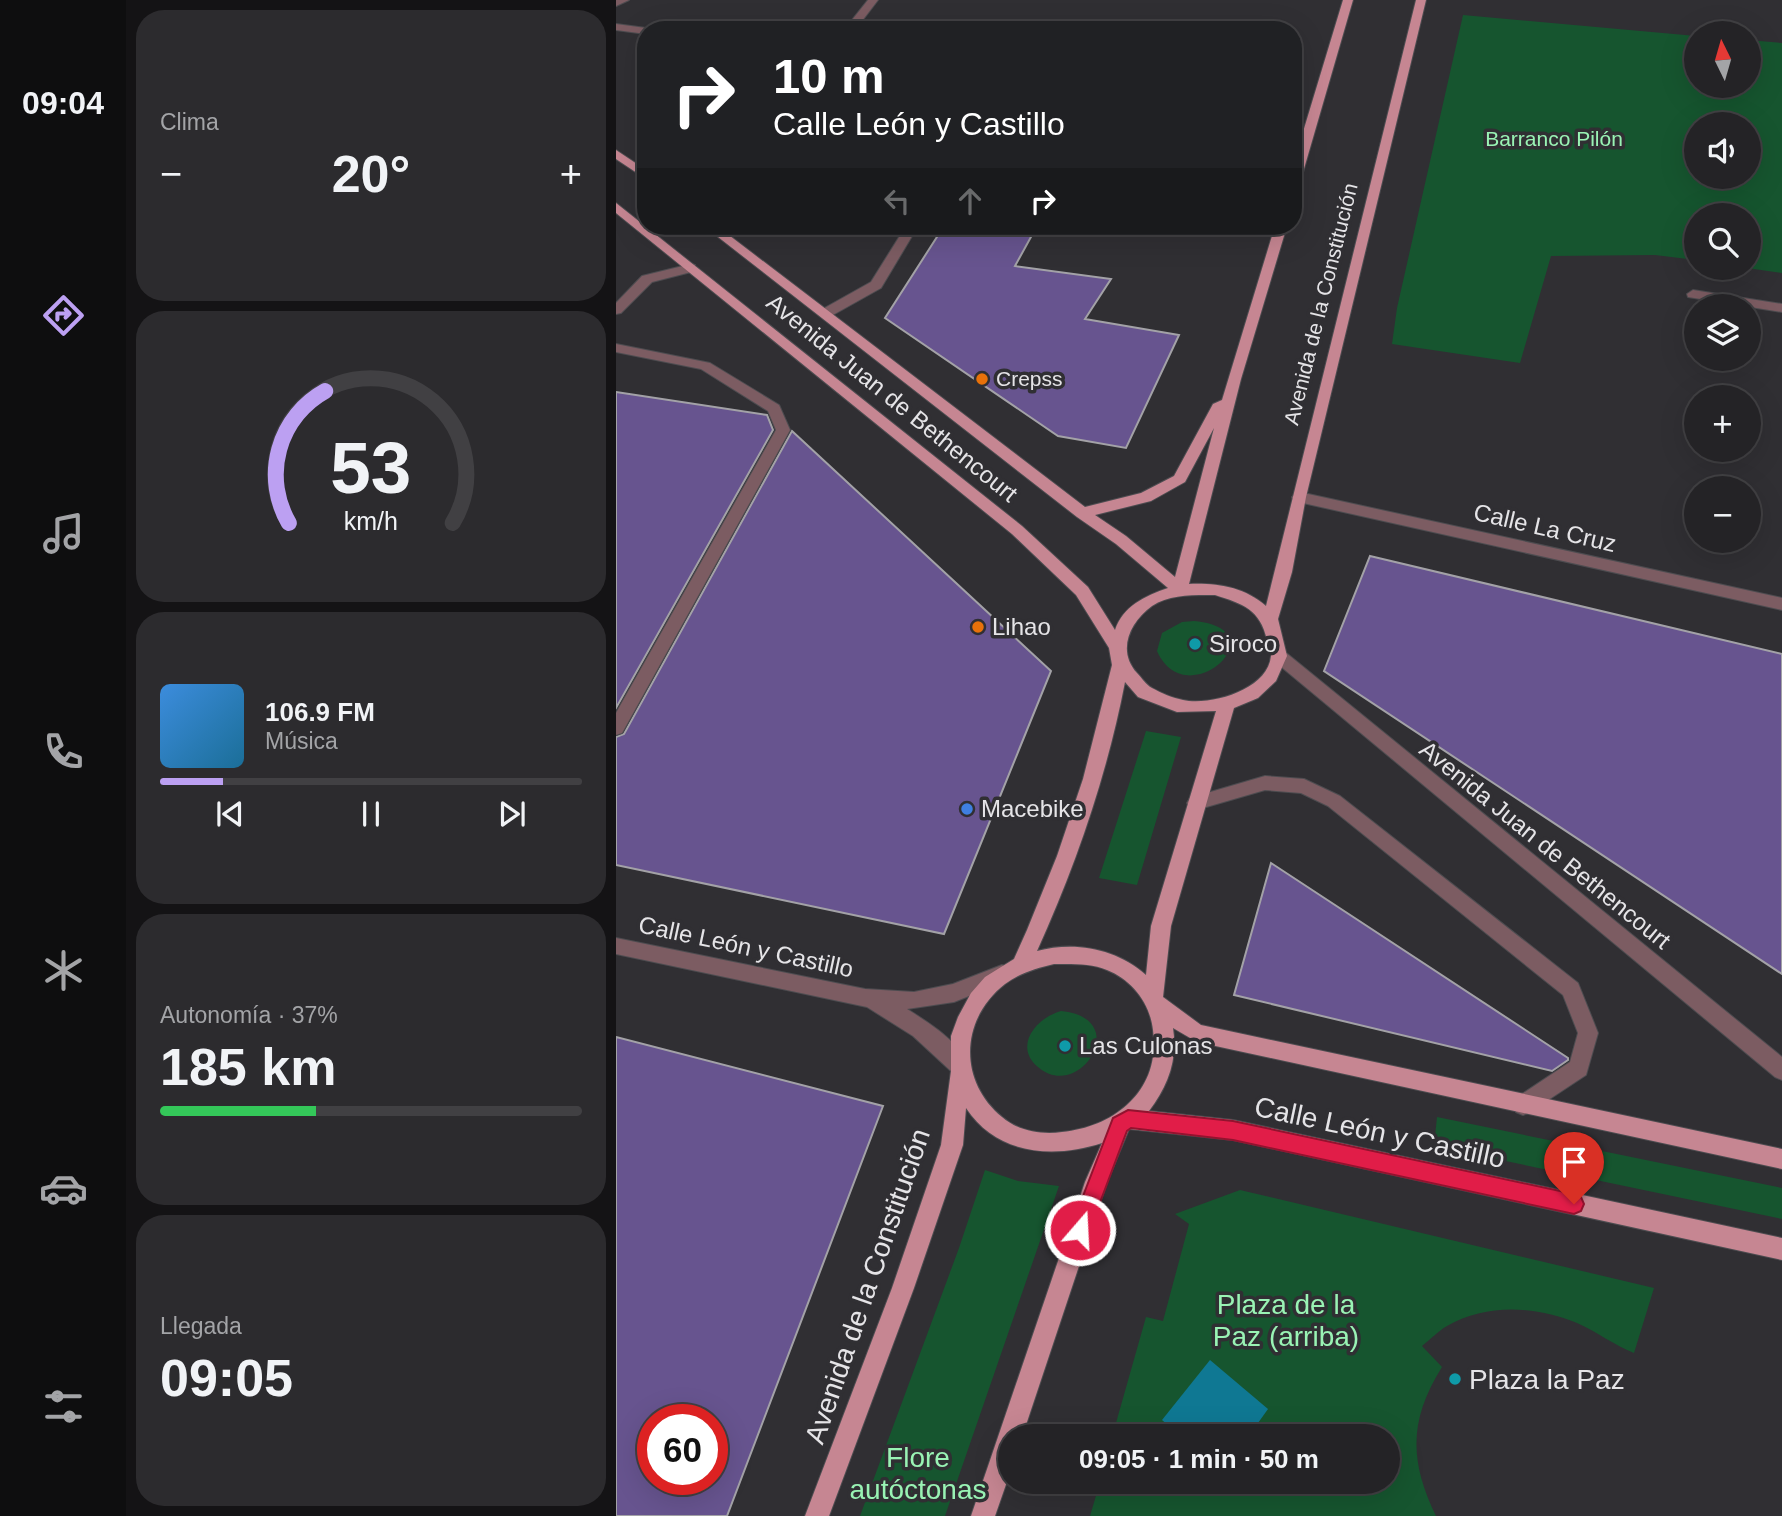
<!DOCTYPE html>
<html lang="es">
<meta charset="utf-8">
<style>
body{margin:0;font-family:Helvetica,sans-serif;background:#2c2b2e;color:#f1f3f6;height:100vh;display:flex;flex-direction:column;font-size:26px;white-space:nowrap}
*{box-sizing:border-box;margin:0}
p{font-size:23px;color:#a3a4a7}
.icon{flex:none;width:38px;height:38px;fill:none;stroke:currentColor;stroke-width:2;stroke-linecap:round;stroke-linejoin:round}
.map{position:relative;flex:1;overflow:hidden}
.details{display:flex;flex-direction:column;gap:10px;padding:10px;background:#141315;width:490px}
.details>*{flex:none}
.hud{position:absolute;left:21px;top:21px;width:665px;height:214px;border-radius:28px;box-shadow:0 7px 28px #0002,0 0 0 2px #414043;background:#202124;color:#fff;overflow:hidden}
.needle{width:46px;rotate:355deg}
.fabs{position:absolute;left:1068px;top:21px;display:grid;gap:14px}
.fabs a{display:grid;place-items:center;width:77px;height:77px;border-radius:50%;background:#242326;box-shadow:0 7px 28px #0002,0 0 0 2px #414043;font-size:35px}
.speed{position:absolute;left:21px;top:1404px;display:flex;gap:14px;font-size:35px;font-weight:700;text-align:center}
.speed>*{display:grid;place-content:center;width:91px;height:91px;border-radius:50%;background:#242326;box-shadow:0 7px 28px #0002,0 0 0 2px #414043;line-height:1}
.speed .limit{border:10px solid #d22;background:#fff;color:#111}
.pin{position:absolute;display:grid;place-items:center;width:60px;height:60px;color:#fff;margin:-72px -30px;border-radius:50% 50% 50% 0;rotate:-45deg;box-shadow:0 0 7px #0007}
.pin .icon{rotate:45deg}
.me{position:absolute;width:77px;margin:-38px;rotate:19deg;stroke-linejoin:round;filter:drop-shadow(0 0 5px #0008)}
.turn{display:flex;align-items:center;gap:24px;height:147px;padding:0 21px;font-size:32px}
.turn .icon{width:91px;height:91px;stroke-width:2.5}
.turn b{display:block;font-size:49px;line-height:60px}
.lanes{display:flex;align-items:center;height:66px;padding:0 21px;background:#0003;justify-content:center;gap:35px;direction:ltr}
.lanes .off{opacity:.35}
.big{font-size:52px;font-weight:600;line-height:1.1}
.details .tile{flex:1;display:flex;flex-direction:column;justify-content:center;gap:10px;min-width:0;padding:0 24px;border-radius:28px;background:#2c2b2e}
.details .dial{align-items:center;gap:0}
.dial svg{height:182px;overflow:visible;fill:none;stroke:#414043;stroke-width:7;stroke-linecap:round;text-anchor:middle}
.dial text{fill:#f1f3f6;stroke:none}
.song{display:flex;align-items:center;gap:21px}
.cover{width:84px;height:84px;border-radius:10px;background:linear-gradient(135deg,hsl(210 70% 55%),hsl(200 70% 35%))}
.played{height:7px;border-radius:4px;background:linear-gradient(90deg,#bca0f2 15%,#414043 15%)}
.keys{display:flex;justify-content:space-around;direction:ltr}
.heat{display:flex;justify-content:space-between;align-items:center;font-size:38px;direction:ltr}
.charge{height:10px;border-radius:5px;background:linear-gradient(90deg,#34c759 37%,#414043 0)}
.trip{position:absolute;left:382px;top:1424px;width:402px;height:70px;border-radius:35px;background:#242326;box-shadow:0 7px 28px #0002,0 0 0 2px #414043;font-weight:600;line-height:70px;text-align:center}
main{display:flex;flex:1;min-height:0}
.tabs{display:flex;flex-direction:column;width:126px;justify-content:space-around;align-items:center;background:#0e0e0f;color:#a3a4a7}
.tabs .icon{width:49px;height:49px}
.tabs .on{color:#bca0f2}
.tabs b{font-size:32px;color:#f1f3f6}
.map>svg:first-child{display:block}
</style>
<main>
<nav class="tabs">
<b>09:04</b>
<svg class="icon on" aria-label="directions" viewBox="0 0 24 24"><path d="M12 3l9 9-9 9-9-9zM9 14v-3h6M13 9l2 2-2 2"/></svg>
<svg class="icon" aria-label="music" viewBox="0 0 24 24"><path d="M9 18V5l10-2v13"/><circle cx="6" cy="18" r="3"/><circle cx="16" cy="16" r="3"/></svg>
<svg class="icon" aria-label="phone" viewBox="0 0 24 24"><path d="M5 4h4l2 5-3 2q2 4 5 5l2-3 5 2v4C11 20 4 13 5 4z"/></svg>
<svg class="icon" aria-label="climate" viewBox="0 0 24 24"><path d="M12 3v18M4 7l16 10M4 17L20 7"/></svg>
<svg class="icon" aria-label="car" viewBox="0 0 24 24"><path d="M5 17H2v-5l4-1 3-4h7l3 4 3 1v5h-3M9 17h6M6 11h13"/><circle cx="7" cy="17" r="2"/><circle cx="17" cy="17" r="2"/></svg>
<svg class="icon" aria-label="filters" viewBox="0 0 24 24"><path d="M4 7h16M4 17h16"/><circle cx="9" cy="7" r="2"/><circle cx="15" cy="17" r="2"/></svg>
</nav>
<section class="details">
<div class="tile"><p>Clima</p>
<div class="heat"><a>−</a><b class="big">20°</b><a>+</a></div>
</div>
<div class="tile dial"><svg viewBox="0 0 100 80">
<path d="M14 69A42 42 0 1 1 86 69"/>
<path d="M14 69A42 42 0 0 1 30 11" stroke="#bca0f2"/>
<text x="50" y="56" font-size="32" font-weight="700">53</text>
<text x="50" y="72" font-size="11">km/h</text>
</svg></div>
<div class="tile">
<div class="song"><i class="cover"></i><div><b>106.9 FM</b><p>Música</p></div></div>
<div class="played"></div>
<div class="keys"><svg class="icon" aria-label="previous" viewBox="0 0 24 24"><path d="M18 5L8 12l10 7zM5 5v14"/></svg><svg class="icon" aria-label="pause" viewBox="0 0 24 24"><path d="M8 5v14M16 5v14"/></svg><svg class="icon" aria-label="next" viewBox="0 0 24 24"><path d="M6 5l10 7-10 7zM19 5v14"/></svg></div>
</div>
<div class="tile"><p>Autonomía · 37%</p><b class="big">185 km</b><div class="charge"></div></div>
<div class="tile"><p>Llegada</p><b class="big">09:05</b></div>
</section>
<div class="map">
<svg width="1166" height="1516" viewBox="0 0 1166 1516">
<rect width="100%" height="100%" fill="#302f33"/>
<path fill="#16552f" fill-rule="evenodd" d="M847,15L1080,36V86H1132V40L1166,43V273L1131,268L1132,215H1080V260L1039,255L935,256L904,363L776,344L781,308ZM1080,124H1132V177H1080Z
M578,621C666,629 570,717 541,651L546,633L566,622Z
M530,731L565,737L521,885L483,878Z
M445,1011C518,1018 463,1103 422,1067C397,1046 420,1018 445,1011Z
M821,1117L1166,1188V1219L818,1146Z
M369,1170L402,1181L443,1186L329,1516H244L343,1248Z
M624,1190L1038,1288L1018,1353C998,1345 981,1332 961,1323C920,1306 871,1303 831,1326C822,1331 814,1340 806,1346L826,1367C793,1420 793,1460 820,1516H474L484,1482H772V1437H496L530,1317L547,1321L573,1224L559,1214Z"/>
<path fill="#0f7893" d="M594,1360L652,1409L632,1437H566L546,1420Z"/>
<path fill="#67548f" stroke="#a3a2a7" stroke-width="2" fill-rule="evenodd" d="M328,226H421L399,266L495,279L469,319L563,335L510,448L442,436L269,318Z
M0,392L151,415L157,430L0,708Z
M176,431L435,671L328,934L0,865V737L8,734Z
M754,556L1166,654V974L708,671Z
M655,863L952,1058V1060L936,1071L618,995Z
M0,1037L267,1106L111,1516H0ZM37,1419H96V1479H37Z"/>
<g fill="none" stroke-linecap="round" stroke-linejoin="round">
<defs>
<path id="minor" d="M0,0H13L0,6Z
M252,0H262L239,30H228Z
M0,24L30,28L34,30H30V34L0,30Z
M290,226H302L265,288L215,316H205V310L255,282Z
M75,264L79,265V271L36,282L5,313L0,314V303L26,276Z
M1077,290L1166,304V312L1072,297L1071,294Z
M0,344L94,363L163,405L174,430L6,733L0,735V713L160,430L152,411L85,369L0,352Z
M683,492L1166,598V610L678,501L676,497Z
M663,650L669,652L1166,1057V1080L1159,1077L657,660L655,656Z
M649,776L688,779L724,796L962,983L982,1033L970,1075L914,1112L907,1115L900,1112L897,1105L900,1098L954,1062L962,1033L947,995L712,806L685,793L649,790L580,810L574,808L571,803L574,798Z
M0,938L249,989L298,992L337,984L386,965L393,968L396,974L393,980L338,1002L291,1009C313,1023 342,1041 353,1065L350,1072L343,1074L336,1072L297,1036L251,1007L0,954Z"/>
<path id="major" d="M727,0H737L683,186L677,189V165Z
M800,0H810L690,497L676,572L662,619L671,656L660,681L642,698L618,708L555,926L547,997L585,1025L1166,1149V1169L581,1042L557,1028C562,1060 552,1086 533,1111L617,1120L1166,1238V1260L617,1140L513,1129L491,1182L406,1437H394V1473L379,1516H355L469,1182L486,1143C437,1159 381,1155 350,1108L347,1145L298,1288L213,1516H189L276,1288L325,1145L335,1071V1036L342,1017L355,993L369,977L398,959L411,930L441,856L467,779L496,665L493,648L460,595L396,534L0,213V203L406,526L472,587L499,630C507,606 529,596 552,588L500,544L461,517L88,226H101L469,507L525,493L558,476L597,404L606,400L659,226H671L625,379L573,584C602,583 628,587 650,606ZM598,428L559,577L510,536L479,515L535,501L569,482ZM599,595C627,604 644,609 651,640C652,644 655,652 655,656C652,690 594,706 567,700C557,698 545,693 536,688C530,685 526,678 521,673C501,651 513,623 536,606C554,594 578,595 599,595ZM509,682L522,697L561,712L600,711L535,926L530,975C500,948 458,941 421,951C460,865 491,775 509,682ZM438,964C455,964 475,963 491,970C516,980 534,1003 537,1030C545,1089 501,1126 446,1132C426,1135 402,1131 386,1117C342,1081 344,1019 389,984C404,973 421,968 438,964Z
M0,150L30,170V179L0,159Z"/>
</defs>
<use href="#minor" stroke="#4d4c50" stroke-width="2"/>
<use href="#major" stroke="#4d4c50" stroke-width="2"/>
<use href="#minor" fill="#7c5c62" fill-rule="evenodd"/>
<use href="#major" fill="#c68692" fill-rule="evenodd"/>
</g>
<path fill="#e11d48" stroke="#92132f" stroke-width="2" d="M512,1110L617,1121L958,1194L965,1197L968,1204L965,1211L958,1214L617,1140L515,1128L511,1131L471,1237L464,1240L457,1237L454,1230L497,1118Z"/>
<g fill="#e8710a" stroke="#302f33" stroke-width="2.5">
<circle cx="366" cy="379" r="7"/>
<circle cx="362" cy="627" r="7"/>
</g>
<g fill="#0f9aa8" stroke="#302f33" stroke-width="2.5">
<circle cx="579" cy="644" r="7"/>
<circle cx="449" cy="1046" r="7"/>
<circle cx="839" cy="1379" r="7"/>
</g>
<circle fill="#3f7fe0" stroke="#302f33" stroke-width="2.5" cx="351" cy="809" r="7"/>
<g text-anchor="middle" stroke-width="7" stroke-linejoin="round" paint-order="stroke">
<g font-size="21" fill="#99f3b4" stroke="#302f33">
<text x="938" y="146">Barranco Pilón</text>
</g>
<g font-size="21" fill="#e5e4e7" stroke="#302f33">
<text transform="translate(705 304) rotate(-76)" y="7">Avenida de la Constitución</text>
</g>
<g font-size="21" fill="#e5e4e7" stroke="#302f33" text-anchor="start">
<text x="380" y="386">Crepss</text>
</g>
<g font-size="24" fill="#e5e4e7" stroke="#302f33">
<text transform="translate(276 398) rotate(39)" y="8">Avenida Juan de Bethencourt</text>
<text transform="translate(929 528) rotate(13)" y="8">Calle La Cruz</text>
<text transform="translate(929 845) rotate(39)" y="8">Avenida Juan de Bethencourt</text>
<text transform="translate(130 947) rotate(12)" y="8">Calle León y Castillo</text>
</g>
<g font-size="24" fill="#e5e4e7" stroke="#302f33" text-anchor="start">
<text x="376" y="635">Lihao</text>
<text x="593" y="652">Siroco</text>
<text x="365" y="817">Macebike</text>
<text x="463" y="1054">Las Culonas</text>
</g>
<g font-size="28" fill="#e5e4e7" stroke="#302f33">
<text transform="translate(764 1132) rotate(12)" y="10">Calle León y Castillo</text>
<text transform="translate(251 1286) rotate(-71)" y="10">Avenida de la Constitución</text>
</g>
<g font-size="28" fill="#99f3b4" stroke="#302f33">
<text x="670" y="1314">Plaza de la<tspan x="670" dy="32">Paz (arriba)</tspan></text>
<text x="302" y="1467">Flore<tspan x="302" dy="32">autóctonas</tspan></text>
</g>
<g font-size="28" fill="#e5e4e7" stroke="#302f33" text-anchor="start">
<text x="853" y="1389">Plaza la Paz</text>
</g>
</g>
</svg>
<div class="fabs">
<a><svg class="needle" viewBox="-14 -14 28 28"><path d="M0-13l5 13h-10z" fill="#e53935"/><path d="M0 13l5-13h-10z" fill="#a3a4a7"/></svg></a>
<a><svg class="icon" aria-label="sound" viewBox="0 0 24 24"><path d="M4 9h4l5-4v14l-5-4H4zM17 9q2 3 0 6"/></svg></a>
<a><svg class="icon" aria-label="search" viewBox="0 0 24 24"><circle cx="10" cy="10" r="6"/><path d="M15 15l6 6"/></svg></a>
<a><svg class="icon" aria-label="layers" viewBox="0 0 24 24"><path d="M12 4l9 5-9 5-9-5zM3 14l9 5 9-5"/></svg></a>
<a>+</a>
<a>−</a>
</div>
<div class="speed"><div class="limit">60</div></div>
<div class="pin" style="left:958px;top:1204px;background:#d93025"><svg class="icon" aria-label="arrive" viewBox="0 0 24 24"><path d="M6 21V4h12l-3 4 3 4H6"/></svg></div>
<svg class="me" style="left:464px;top:1230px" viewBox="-20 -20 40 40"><circle r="17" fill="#e11d48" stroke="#fff" stroke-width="3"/><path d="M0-11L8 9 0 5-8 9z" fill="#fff"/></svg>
<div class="trip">09:05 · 1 min · 50 m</div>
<div class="hud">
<div class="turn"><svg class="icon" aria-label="right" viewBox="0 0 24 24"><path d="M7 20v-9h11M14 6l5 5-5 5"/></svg><div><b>10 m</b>Calle León y Castillo</div></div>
<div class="lanes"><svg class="icon off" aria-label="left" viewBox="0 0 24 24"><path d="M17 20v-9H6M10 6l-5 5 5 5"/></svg><svg class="icon off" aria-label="ahead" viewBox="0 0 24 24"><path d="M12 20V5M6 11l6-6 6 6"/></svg><svg class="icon" aria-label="right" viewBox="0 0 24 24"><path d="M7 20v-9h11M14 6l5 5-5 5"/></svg></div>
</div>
</div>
</main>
